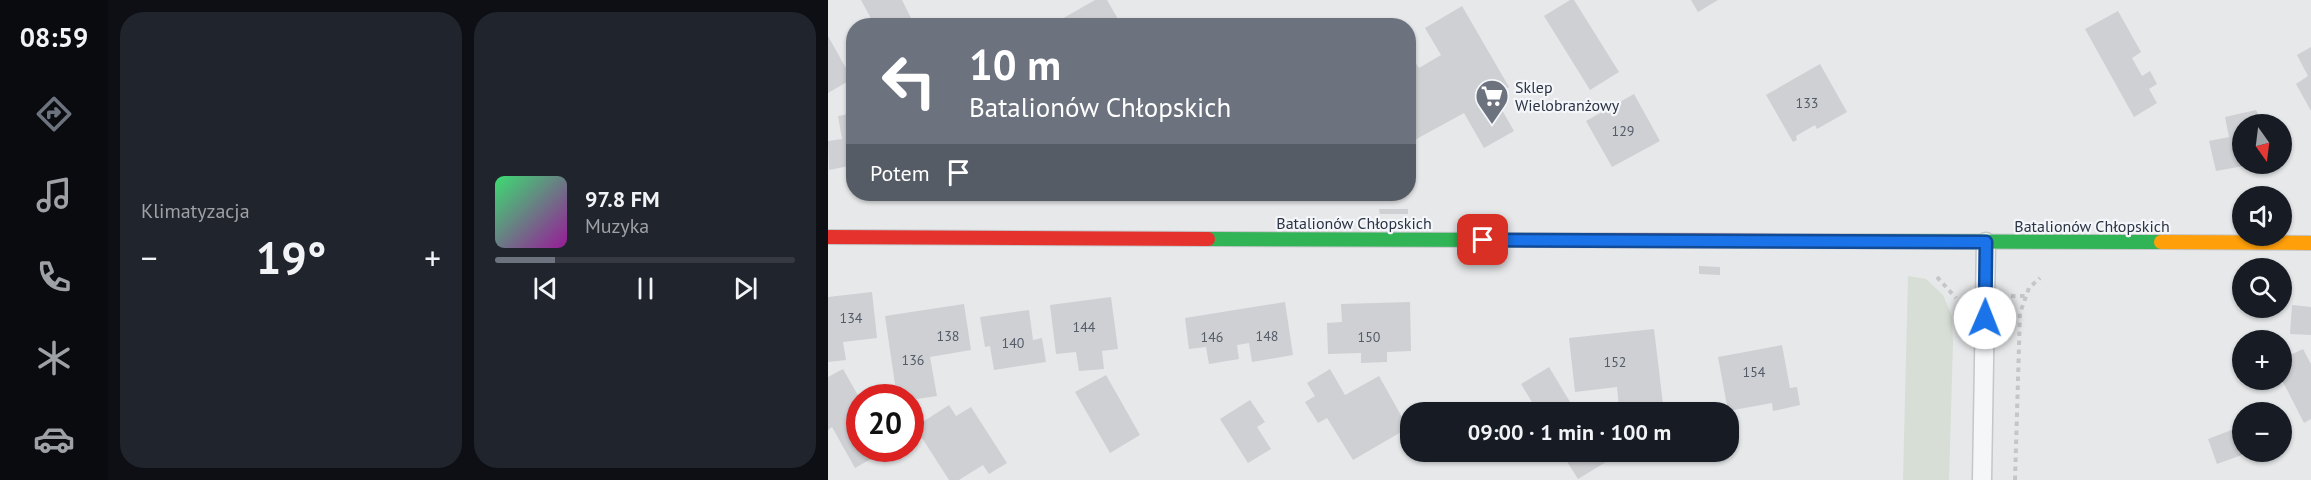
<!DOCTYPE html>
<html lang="pl">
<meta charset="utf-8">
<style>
body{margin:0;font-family:"PT Sans",sans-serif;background:#20242c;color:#f1f3f6;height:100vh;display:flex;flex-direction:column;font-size:22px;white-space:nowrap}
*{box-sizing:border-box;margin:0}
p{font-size:20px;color:#9ea1a6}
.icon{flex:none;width:33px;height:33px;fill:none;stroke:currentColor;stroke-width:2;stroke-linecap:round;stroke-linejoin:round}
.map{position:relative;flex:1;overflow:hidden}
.side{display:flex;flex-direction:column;gap:12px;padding:12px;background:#0d0f14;width:720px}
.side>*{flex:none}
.guide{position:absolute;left:18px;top:18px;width:570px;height:183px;border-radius:24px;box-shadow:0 2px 4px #0004;background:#6c737f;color:#fff;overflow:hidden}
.needle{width:39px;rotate:166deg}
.fabs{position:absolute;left:1404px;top:114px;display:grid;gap:12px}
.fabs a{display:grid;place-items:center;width:60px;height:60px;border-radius:50%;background:#171b24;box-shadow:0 2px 4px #0004;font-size:30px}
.speed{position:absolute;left:18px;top:384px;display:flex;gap:12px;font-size:30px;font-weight:700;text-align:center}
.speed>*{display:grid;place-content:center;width:78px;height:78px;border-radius:50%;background:#171b24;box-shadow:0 2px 4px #0004;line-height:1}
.speed .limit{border:9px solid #d22;background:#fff;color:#111}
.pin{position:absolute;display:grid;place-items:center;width:51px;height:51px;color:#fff;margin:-26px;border-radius:12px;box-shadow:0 3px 9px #0006}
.me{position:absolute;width:66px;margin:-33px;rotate:1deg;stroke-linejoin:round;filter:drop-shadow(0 0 4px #0008)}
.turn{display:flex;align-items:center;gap:21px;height:126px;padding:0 24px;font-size:27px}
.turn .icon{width:78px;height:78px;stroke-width:2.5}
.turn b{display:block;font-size:42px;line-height:51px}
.then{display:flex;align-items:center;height:57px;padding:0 24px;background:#0003;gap:12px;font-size:22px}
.big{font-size:45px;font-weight:800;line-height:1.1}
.side .tile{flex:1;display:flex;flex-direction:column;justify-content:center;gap:9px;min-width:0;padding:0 21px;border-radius:24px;background:#20242c}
.song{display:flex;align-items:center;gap:18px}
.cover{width:72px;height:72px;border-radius:9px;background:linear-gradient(135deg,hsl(140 70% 55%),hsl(300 70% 35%))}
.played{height:6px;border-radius:3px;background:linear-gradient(90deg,#6c737f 20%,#363941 20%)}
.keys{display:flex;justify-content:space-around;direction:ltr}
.heat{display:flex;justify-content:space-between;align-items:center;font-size:33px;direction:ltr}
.side .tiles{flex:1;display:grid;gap:12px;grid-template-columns:repeat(2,1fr)}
.trip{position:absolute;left:572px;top:402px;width:339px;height:60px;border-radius:24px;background:#171b24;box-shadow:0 2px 4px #0004;font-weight:800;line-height:60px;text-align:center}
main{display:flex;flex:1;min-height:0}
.dock{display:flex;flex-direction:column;width:108px;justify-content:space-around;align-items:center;background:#090b0e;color:#9ea1a6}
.dock .icon{width:42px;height:42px}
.dock .on{color:#6c737f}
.dock b{font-size:27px;color:#f1f3f6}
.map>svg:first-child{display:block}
</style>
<main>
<nav class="dock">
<b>08:59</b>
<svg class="icon on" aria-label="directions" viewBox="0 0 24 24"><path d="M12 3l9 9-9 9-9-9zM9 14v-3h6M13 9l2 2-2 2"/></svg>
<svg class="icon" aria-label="music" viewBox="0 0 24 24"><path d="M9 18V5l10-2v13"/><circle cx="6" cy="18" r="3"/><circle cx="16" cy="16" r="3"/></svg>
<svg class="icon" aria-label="phone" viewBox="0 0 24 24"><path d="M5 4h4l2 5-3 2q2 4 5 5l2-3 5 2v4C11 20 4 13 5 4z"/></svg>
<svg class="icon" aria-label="climate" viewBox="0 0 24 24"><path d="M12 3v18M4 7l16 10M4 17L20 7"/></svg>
<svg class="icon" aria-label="car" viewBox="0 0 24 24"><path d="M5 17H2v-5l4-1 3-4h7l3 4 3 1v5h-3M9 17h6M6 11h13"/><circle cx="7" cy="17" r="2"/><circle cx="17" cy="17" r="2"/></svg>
</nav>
<section class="side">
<div class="tiles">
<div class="tile"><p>Klimatyzacja</p>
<div class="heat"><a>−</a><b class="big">19°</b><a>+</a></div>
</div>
<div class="tile">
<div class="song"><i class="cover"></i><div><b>97.8 FM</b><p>Muzyka</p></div></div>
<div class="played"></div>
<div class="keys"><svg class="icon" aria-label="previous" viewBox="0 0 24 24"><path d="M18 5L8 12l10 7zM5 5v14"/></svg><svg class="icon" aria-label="pause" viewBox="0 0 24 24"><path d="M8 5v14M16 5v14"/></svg><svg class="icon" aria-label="next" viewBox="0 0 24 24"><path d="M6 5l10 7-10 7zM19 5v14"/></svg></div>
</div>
</div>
</section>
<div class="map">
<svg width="1483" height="480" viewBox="0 0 1483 480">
<rect width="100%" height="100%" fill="#e6e8ea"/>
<path fill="#d6ded6" d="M1080,276L1098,279L1115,295L1124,316L1125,342L1121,480H1075Z"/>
<path fill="#ced0d3" d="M33,0H74L87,26H47Z
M267,0H279L294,26H226L225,24Z
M742,0H746L791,72L762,90L716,16Z
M863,0H890L870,12Z
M634,6L681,87L666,96L686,131L656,148L636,113L583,142L580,139V57L583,56L591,68L613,55L597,28Z
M1290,11L1313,52L1304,58L1314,76L1322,71L1329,84L1321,89L1329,103L1306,117L1257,29Z
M0,36L24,79L0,93Z
M1483,47V111L1468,84L1480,76L1469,55Z
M992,64L1019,112L989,129L987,125L968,136L969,140L965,142L938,95Z
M806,94L832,141L784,167L758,121Z
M1428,110L1435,124H1414V164L1421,165L1388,171L1381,141L1401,137L1397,117Z
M26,113V165L1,170L0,141L14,139L10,116Z
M551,209H580V214H552Z
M871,266L892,267V275L871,274Z
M44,292L49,338L15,342L18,360L0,362V297Z
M283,297L290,349L274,351L276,369L251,371L248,352L228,354L222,305Z
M457,302L465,355L424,362L421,343L409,345L411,359L381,364L378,347L361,349L357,318Z
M582,302L583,351L559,352V362L533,363V353L500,354L499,323L514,322L513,304Z
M136,304L143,350L102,357L109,396L82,400V398H69L57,316Z
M1464,305L1483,307V335L1462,334Z
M201,310L205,340L214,338L218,362L166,370L162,346L157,347L152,317Z
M826,329L835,404L791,408L789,387L747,392L741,338Z
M954,345L962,388L969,387L972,405L945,411L944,403L900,411L890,357Z
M1475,349L1483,364V419L1476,423L1454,380V359Z
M721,367L748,412H710L693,384Z
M15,369L32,399V448H62L27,468L4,427L0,430V377Z
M502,369L517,395L551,376L580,428L525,460L499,418L490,423L477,402L487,396L479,383Z
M278,375L312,435L282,453L247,392Z
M422,400L437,422L429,427L443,449L420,463L392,419Z
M121,405L128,416L143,407L179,463L161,474L155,465L131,480H121L87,427Z
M1414,426V452H1422L1389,464L1380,439Z
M733,452H771L778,462L750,479Z"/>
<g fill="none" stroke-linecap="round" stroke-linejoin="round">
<defs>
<path id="lane" d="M1154,480L1158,242"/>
<path id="fast" d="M380,239L684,240
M959,241L1333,242"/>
<path id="slow" d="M1333,242L1483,243"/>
<path id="jam" d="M0,237L380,239
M684,240L959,241"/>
</defs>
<use href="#lane" stroke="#c4c6c8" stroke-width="21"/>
<use href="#fast" stroke="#c4c6c8" stroke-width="16"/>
<use href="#slow" stroke="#c4c6c8" stroke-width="16"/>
<use href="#jam" stroke="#c4c6c8" stroke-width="16"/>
<path stroke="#c5c6ca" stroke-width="4" stroke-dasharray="4.5 4.5" stroke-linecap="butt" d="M1109,277L1128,298
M1183,296H1197
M1187,480L1192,313L1201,288L1212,278"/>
<use href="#lane" stroke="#f5f6f7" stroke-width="18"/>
<use href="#fast" stroke="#30b455" stroke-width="14"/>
<use href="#slow" stroke="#ff9f0a" stroke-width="14"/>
<use href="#jam" stroke="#e5322d" stroke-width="14"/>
</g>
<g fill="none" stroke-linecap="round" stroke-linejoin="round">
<defs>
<path id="route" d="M655,240L1158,242L1157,318"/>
</defs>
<use href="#route" stroke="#114b97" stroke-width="15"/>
<use href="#route" stroke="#1a73e8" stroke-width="10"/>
</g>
<defs>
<symbol id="supermarket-pin" viewBox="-11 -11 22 30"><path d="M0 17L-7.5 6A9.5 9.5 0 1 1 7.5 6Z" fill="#6c737f" stroke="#f4f6f9"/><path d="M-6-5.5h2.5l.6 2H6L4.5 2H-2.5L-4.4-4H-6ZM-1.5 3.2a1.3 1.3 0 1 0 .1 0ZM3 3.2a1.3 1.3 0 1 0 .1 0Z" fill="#fff"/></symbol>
</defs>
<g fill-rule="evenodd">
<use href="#supermarket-pin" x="645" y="77" width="38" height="52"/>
</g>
<g text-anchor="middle" stroke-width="4.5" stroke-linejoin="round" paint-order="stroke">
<g font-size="14" fill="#545c69">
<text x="979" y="108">133</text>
<text x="795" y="136">129</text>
<text x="23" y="323">134</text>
<text x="256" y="332">144</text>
<text x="120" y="341">138</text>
<text x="439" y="341">148</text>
<text x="384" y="342">146</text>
<text x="541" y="342">150</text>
<text x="185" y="348">140</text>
<text x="85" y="365">136</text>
<text x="787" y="367">152</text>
<text x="926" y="377">154</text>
</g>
<g font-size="16" fill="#2b3445" stroke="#f4f6f9" text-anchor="start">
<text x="687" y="93">Sklep<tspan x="687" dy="18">Wielobranżowy</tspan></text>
</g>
<g font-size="16" fill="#2b3445" stroke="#f4f6f9">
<text x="526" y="229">Batalionów Chłopskich</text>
<text x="1264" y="232">Batalionów Chłopskich</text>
</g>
</g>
</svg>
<div class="fabs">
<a><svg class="needle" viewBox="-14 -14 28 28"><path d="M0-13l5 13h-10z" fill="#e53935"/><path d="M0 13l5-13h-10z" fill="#9ea1a6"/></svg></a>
<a><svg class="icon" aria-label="sound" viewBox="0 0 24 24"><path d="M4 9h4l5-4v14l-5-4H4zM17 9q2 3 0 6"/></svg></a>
<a><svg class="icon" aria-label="search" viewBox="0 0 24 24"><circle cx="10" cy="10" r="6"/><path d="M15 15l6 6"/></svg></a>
<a>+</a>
<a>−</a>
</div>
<div class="speed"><div class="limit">20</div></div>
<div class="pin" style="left:655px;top:240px;background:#d93025"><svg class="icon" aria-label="arrive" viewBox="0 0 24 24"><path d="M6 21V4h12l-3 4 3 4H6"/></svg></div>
<svg class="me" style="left:1157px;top:318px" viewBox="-20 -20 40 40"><circle r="19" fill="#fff"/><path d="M0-13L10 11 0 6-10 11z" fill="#1a73e8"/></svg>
<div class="trip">09:00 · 1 min · 100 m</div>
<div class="guide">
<div class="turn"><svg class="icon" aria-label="left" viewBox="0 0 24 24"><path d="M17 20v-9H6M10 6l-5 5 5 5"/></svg><div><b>10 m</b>Batalionów Chłopskich</div></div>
<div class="then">Potem<svg class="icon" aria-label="arrive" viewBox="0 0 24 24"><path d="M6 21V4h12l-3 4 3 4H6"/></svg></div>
</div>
</div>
</main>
